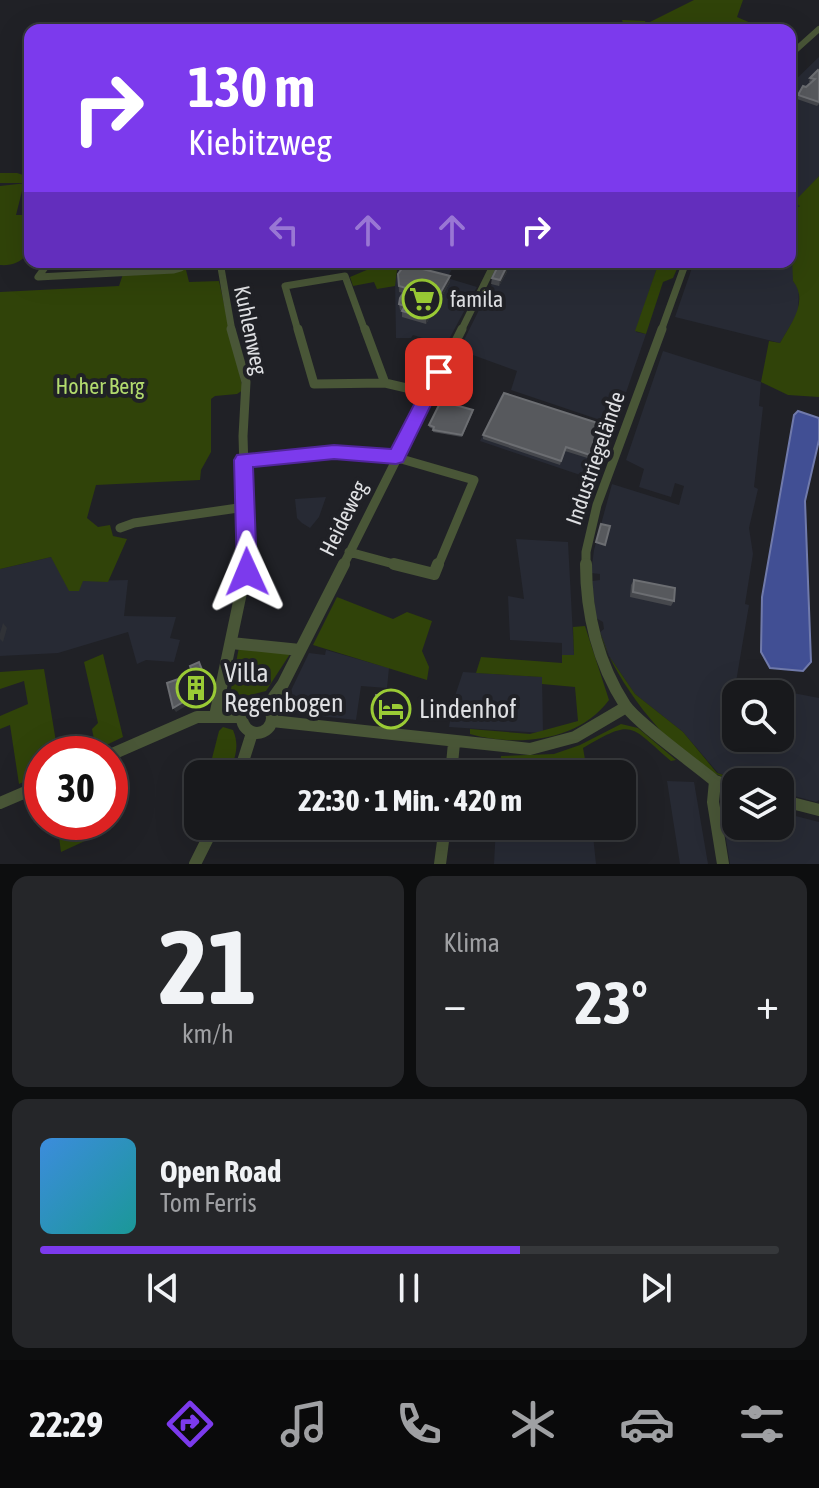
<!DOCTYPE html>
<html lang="de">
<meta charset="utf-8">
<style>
body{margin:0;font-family:"Asap Condensed",sans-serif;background:#252629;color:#f1f3f6;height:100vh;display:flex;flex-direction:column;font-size:30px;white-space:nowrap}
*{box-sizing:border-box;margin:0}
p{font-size:26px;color:#9fa0a3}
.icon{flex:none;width:44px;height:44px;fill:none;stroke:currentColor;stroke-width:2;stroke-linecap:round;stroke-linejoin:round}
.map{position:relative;height:864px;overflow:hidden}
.details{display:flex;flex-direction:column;gap:12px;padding:12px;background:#0d0e0f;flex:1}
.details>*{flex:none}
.guide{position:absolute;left:24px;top:24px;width:772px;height:244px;border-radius:16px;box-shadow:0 8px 32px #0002,0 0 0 2px #36383b;background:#7c3aed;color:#fff;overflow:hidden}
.fabs{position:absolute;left:722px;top:680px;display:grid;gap:16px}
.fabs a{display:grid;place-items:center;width:72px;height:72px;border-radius:16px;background:#18191c;box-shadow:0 8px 32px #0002,0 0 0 2px #36383b;font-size:40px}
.speed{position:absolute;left:24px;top:736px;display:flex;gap:16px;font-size:40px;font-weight:700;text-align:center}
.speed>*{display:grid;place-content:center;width:104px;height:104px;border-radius:50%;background:#18191c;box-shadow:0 8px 32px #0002,0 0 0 2px #36383b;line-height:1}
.speed .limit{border:12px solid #d22;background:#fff;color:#111}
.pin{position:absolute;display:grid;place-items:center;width:68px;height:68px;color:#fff;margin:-34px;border-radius:16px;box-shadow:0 4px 12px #0006}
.me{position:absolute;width:88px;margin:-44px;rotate:359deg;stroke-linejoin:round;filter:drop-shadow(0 0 6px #0008)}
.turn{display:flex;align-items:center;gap:28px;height:168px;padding:0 32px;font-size:36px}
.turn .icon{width:104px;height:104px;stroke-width:2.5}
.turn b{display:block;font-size:56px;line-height:68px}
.lanes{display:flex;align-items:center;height:76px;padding:0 32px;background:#0003;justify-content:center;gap:40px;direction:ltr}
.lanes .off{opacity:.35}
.big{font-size:60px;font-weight:700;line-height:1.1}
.details .card{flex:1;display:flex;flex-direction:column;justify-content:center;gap:12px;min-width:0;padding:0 28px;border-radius:16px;background:#252629}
.details .dial{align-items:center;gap:0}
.dial b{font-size:104px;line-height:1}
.song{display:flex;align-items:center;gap:24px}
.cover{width:96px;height:96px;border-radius:12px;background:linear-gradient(135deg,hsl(210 70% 55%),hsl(180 70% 35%))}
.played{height:8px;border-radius:4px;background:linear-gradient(90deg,#7c3aed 65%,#36383b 65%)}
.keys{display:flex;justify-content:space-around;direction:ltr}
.heat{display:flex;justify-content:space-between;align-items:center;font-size:44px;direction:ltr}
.details .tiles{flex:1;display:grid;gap:12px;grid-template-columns:1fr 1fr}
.card:last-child{grid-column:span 2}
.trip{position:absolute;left:184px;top:760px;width:452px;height:80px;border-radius:16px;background:#18191c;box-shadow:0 8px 32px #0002,0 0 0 2px #36383b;font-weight:700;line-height:80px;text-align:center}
.dock{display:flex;height:128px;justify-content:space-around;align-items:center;background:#0a0a0b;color:#9fa0a3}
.dock .icon{width:56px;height:56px}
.dock .selected{color:#7c3aed}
.dock b{font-size:36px;color:#f1f3f6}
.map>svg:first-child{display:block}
</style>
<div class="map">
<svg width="819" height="864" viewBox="0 0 819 864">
<rect width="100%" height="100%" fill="#202126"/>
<path fill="#272a34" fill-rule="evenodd" d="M819,57V176L795,203L801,205L790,211V85Z
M790,244L793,245V281L799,288L798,313L780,343L675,317L694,262H790Z
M415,262H456L447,278L477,287L446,345L413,335L411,338H396L395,278L403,266L411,268Z
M503,262H659L636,332L646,334L615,425L511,390L517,371L459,350Z
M663,351L761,382L759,406L763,407L754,487L758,489L749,528L753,554L745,604L749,605L736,682L819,698V800L816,802L780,792V782H747L718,773L683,732L635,694L609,656L600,632L604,629L603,622L596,618L592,581L600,580V574L591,573L594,550L612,484L679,505L684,486L675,483L671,497L639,487L644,469L626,460ZM736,694H780V738H736Z
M501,395L614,431L597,477L592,479L480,441Z
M326,497L319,517L310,528L302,523L297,518L295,499Z
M516,539L568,542L574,655H562V643L510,640L508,596L524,599Z
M51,557L82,581L128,580L124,616L176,617L170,638L180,640L174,662L146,660L137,664L128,632L58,653L0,656V569Z
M326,650L389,668L387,688L361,686L356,720L293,713L294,708L284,705L309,653L325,655Z
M463,672L542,677L543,733L449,727L453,702Z
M667,781L694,782L708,864H680Z
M727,800L736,801V826H780V812L819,822V864H730L724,827L723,806Z
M496,826H592L596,864H494Z"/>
<path fill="#304309" d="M694,0H743L737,17L767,30H597V25L624,26L622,20L645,21L646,24Z
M0,173H17L30,177V187H23L16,215H22L30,233V252C21,262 12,266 0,265V186L27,183H0Z
M819,176V397L788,395L761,382L769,341L780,343C791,324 809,301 793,281L790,211L800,206L794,202Z
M367,262H404L405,264L397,270L395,286L377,289L374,282L353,286L350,277L369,269Z
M659,262H680L673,278L663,282L646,334L635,331Z
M185,266L189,282L219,281L243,390L237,394L215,396L211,399V452L201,470L200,480L96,485L87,518L98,527L110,525L113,536L127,539L108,582L83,581L79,591H69L51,557L0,569V292L119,286L123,274L182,269Z
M337,597L393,619L407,612L432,621L422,651L429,667L427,680L313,645Z
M585,626L609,700C578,742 516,747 470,734V729L530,734L578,721L575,687L542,684V677L476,673L481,657L562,663V655H574L573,627Z
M600,632L609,656L635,694L683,732L717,773L747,782C689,782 614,684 600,632Z
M239,647L290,654L266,691L246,696L234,706L228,705Z
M103,654L123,737L96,750L92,729L98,723L84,662Z
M44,669L58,754H42V774L19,784L10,725L0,729V716L28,704L24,681L0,689V672Z
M621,724L638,728L676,760L671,761C629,725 634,718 583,748L587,771L500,765L501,756L554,754L580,745Z
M223,727L233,730C240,747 235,757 229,774H208L219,731Z
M57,822H110L111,829L61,852Z"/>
<path fill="#414f94" stroke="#707aab" stroke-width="2" d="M798,411L819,418V440L805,501L811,662L803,671L770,668L761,652L762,597L794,415Z"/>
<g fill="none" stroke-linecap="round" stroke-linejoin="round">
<path stroke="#495637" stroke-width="6" d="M790,55L819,29"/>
<path stroke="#495637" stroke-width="7" d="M49,262L38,277L174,270L181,268V262
M220,262L232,331
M298,331L285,286L345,276L365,331
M461,331L495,262
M661,331L686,262"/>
<path stroke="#495637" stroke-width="9" d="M231,329L246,382L243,436L247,566
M298,329L314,384L385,383
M365,329L385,383
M385,383L428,393
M243,460L334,452L384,454L474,480L438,566
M120,528L134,523L245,507
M349,552L401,566
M343,566L462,329
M586,566V552L597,505L662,329"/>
<path stroke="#495637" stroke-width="12" d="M394,564L434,574L438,564
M586,564C586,613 598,663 625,705C637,723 695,764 715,781L713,802L723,864
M231,643L300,650
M242 718a15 15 0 1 1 30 0a15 15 0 1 1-30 0Z
M268,705L283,684L344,564
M215,716L247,564
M272,721L530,749L575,737L626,707
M110,755L197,717H242
M239,774L252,733
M451,774L454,743
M715,781L736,788
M780,800L819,810
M0,803L42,785
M195,864L214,826
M440,864L445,826"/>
</g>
<path fill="#46484d" d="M819,71V104L817,106L797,99L803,86L806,87L811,82H809L810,78Z
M507,266V272L499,286L491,284L492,278Z
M398,274L450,276V282L426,324L402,317V311L400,310L399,304L403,293L399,292Z
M473,412L462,437L433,432V429L429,427V425Z
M610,427L597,461L565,451L560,465L483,439V435Z
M634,580L674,601L671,606L630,597L631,585Z
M407,698L406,718L375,715L374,711Z"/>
<path fill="#303237" d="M507,266V272L499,286L500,280Z
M450,276V282L426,324V318Z
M3,623L7,628L3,642L0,639V633Z
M199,662L208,684L201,692L202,696L176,712L173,708L198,687Z"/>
<path fill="#57595d" stroke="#6c6e72" stroke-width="2" d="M818,70L819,71V102L798,95L803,86L806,87L815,79L810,78Z
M499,264L507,266L500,280L492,278Z
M407,265L450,276L426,318L402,311L405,306L399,304L400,298L406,288L399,286L398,274L403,267Z
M504,393L610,427L599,458L566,447L561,461L483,435Z
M441,401L473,410L462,435L433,430L434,427L429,425Z
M601,524L610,526L605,545L596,542Z
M634,580L675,588L674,601L633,592Z
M199,662L206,680L198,687L200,692L173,708L167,683L193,674L190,666Z
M376,695L407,698L406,714L374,711Z"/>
<path fill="#7c3aed" stroke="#51269a" stroke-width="2" d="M439,366L447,372L403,462L396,464L334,459L253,467L257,572L254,578L247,581L240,578L237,572L234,460L237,455L334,445L391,449L433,368Z"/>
<defs>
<symbol id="supermarket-ring" viewBox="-11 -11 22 22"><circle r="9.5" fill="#202126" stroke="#9acb35" stroke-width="1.5"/><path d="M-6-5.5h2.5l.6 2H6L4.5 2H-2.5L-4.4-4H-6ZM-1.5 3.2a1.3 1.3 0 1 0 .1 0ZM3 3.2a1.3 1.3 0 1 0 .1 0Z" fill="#9acb35"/></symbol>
<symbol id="building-ring" viewBox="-11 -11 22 22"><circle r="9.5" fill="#202126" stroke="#9acb35" stroke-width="1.5"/><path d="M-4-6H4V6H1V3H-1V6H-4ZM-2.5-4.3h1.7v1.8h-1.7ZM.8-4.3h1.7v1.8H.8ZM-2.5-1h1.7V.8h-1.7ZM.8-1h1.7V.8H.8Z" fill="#9acb35"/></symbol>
<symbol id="hotel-ring" viewBox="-11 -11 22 22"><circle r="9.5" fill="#202126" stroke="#9acb35" stroke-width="1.5"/><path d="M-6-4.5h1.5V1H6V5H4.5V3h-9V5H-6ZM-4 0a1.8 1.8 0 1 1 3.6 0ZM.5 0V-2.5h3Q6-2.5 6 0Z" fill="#9acb35"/></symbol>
</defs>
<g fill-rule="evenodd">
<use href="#supermarket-ring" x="400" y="277" width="44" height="44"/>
<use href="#building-ring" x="174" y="666" width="44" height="44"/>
<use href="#hotel-ring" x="369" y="687" width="44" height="44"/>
</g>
<g text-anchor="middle" stroke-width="8" stroke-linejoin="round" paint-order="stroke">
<g font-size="22" fill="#dedfe2" stroke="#202126" text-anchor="start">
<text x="450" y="307">famila</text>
</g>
<g font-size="22" fill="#dedfe2" stroke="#202126">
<text transform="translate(251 330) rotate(78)" y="8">Kuhlenweg</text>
<text transform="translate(595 458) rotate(-71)" y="8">Industriegelände</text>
<text transform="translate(343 518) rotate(-64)" y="8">Heideweg</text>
</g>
<g font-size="22" fill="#b2db6e" stroke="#202126">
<text x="100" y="394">Hoher Berg</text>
</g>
<g font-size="26" fill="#dedfe2" stroke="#202126" text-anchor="start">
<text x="224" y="682">Villa<tspan x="224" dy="30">Regenbogen</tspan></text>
<text x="419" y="718">Lindenhof</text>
</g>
</g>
</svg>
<div class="fabs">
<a><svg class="icon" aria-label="search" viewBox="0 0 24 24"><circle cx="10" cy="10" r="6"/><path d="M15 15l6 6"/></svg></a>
<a><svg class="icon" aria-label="layers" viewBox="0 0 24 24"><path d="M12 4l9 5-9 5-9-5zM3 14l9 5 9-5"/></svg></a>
</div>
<div class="speed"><div class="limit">30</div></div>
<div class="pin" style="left:439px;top:372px;background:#d93025"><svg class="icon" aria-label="arrive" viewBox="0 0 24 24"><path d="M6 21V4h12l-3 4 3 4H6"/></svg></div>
<svg class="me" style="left:247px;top:572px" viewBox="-20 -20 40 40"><path d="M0-17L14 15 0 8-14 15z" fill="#7c3aed" stroke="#fff" stroke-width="4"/></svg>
<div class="trip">22:30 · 1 Min. · 420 m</div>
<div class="guide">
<div class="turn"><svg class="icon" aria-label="right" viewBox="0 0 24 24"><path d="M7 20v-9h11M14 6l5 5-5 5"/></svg><div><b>130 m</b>Kiebitzweg</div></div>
<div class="lanes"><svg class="icon off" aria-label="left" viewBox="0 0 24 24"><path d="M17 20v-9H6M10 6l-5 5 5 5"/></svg><svg class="icon off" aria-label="ahead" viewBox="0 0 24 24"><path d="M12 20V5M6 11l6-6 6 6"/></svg><svg class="icon off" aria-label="ahead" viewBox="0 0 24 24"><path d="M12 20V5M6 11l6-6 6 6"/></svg><svg class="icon" aria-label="right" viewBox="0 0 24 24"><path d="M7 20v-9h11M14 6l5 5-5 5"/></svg></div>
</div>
</div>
<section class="details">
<div class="tiles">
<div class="card dial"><b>21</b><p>km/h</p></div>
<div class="card"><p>Klima</p>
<div class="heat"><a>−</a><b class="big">23°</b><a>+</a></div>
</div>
<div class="card">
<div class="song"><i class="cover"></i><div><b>Open Road</b><p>Tom Ferris</p></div></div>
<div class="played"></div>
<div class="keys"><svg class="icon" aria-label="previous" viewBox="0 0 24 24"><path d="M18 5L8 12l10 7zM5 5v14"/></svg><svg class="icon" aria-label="pause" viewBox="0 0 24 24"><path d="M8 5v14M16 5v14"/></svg><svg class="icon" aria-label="next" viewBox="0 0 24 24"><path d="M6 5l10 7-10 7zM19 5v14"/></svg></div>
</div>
</div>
</section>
<nav class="dock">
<b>22:29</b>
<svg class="icon selected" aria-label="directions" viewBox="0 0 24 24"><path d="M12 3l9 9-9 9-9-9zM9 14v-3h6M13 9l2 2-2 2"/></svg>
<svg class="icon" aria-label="music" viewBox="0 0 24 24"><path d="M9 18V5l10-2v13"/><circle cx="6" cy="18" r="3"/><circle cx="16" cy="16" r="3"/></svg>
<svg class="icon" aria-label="phone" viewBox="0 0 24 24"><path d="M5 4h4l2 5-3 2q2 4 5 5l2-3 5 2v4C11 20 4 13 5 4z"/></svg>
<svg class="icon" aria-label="climate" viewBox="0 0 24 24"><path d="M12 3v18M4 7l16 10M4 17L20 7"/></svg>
<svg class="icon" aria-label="car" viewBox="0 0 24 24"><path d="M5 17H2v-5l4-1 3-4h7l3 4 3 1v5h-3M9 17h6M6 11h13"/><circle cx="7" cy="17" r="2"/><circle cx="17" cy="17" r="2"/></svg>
<svg class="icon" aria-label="filters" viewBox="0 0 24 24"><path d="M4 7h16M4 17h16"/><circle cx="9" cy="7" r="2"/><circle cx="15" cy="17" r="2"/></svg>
</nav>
